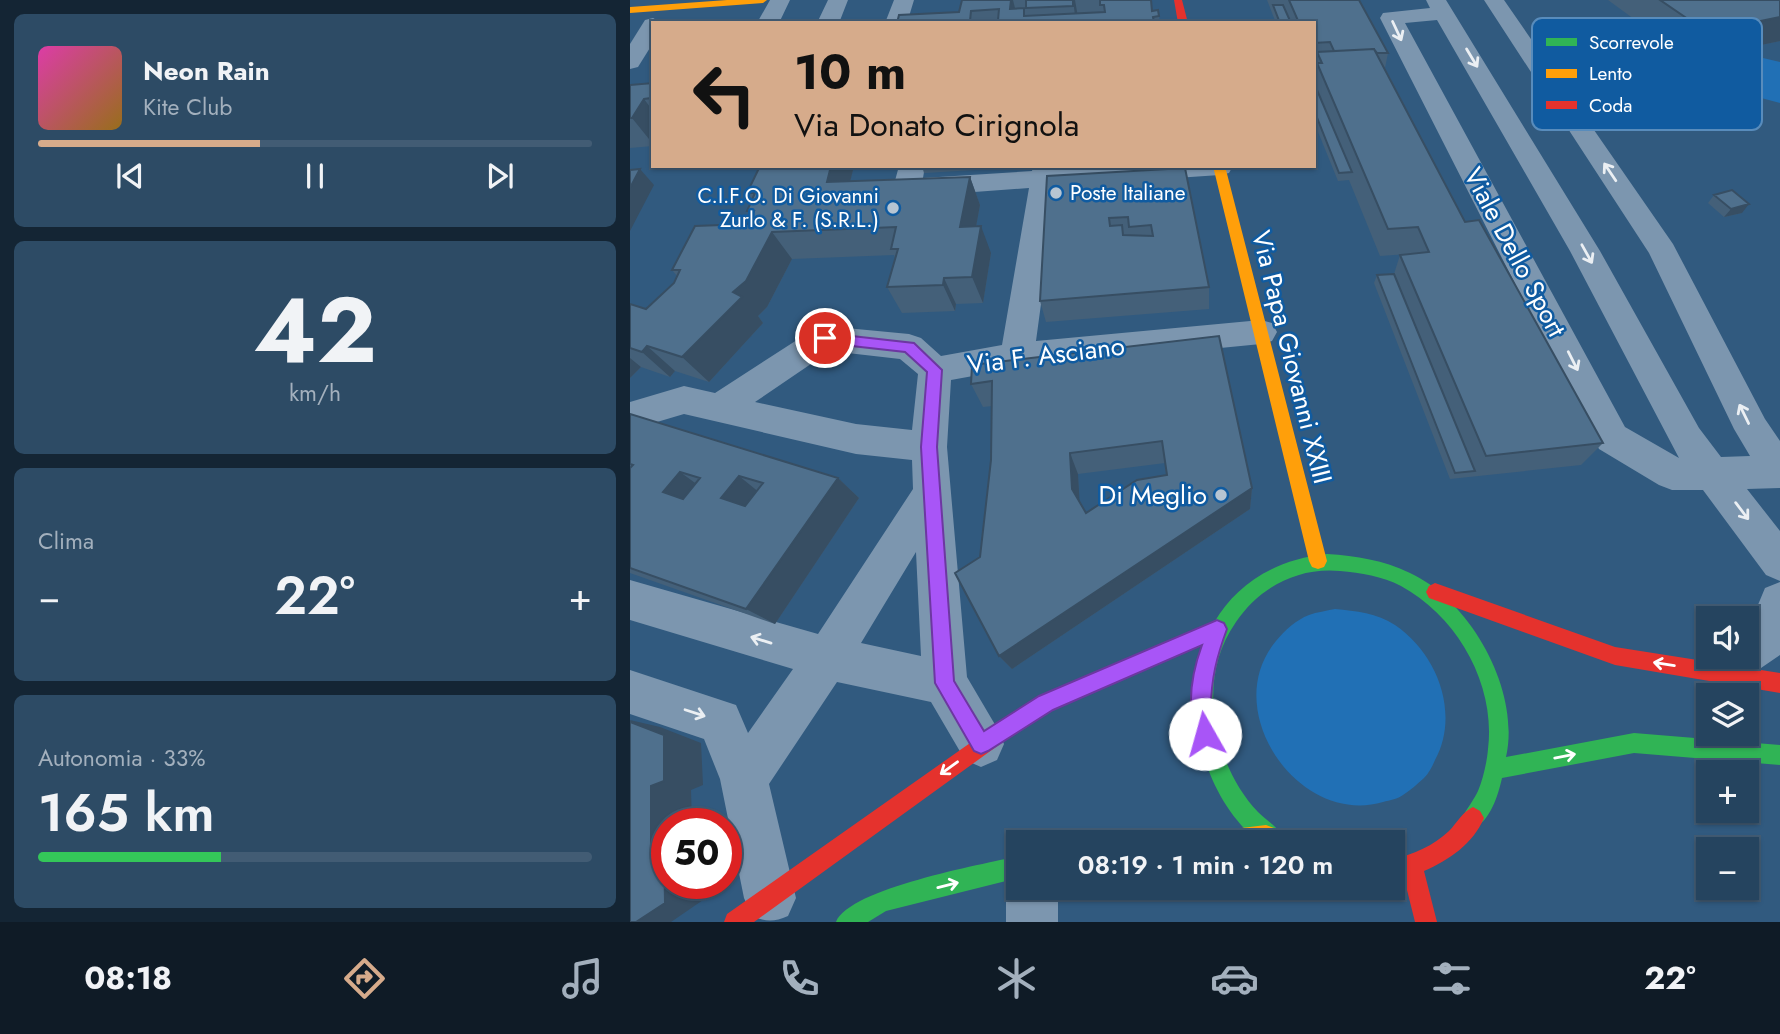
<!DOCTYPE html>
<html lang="it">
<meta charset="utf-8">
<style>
body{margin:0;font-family:Jost,sans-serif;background:#2d4b65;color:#f1f3f6;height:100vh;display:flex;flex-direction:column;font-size:26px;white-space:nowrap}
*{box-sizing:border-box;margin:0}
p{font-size:23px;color:#a3b0bd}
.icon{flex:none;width:38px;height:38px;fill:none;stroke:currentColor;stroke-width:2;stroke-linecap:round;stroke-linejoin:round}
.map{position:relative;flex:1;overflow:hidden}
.details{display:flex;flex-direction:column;gap:14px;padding:14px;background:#142534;width:630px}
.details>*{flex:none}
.guide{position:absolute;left:21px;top:21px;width:665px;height:147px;border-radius:0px;box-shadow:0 2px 5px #0004,0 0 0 2px #425c74;background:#d6ab8b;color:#111;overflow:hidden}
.controls{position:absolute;left:1066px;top:606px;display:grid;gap:14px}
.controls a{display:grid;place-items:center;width:63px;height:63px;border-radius:0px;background:#25445f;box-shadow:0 2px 5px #0004,0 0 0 2px #425c74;font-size:35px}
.speed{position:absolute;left:21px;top:808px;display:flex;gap:14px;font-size:35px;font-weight:700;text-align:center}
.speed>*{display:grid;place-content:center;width:91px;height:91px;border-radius:50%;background:#25445f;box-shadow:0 2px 5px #0004,0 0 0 2px #425c74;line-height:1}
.speed .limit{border:10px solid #d22;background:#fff;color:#111}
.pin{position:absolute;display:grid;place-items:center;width:60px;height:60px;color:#fff;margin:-30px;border:4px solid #fff;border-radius:50%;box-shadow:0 2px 7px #0007}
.me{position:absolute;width:77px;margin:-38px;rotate:353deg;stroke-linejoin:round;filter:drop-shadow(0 0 5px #0008)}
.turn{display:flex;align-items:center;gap:24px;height:147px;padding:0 28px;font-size:32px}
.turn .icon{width:91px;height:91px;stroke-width:2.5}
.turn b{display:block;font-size:49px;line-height:60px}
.big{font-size:52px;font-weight:600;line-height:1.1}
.details .card{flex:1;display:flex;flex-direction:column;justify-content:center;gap:10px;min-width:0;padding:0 24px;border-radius:10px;background:#2d4b65}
.details .dial{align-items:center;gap:0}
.dial b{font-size:91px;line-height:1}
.song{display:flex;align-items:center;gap:21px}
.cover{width:84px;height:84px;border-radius:10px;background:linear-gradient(135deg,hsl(320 70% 55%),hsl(40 70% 35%))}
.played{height:7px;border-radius:4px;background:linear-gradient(90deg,#d6ab8b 40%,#425c74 40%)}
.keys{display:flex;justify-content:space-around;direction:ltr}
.heat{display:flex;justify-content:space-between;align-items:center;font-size:38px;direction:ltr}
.charge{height:10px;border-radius:5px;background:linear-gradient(90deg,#34c759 33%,#425c74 0)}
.trip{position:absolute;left:376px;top:830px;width:399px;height:70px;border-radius:0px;background:#25445f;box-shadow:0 2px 5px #0004,0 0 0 2px #425c74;font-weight:600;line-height:70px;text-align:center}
.menu{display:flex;height:112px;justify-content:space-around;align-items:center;background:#0f1b26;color:#a3b0bd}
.menu .icon{width:49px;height:49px}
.menu .active{color:#d6ab8b}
.menu b{font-size:32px;color:#f1f3f6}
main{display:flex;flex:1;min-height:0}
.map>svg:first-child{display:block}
</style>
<main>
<section class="details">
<div class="card">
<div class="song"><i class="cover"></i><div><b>Neon Rain</b><p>Kite Club</p></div></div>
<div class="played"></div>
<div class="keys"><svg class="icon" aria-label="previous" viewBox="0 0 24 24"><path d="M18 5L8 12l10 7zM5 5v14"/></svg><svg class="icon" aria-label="pause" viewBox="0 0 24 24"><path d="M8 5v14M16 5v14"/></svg><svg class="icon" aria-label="next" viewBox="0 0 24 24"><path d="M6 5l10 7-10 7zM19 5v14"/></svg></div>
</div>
<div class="card dial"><b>42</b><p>km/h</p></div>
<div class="card"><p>Clima</p>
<div class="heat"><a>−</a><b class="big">22°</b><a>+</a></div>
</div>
<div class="card"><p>Autonomia · 33%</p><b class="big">165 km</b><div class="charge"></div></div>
</section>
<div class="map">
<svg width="1150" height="922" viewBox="0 0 1150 922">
<rect width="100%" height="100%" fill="#315a7f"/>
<path fill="#2170b5" d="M1116,54L1150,62V103L1105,91Z
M705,609C726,611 747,613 765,625C808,654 830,714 805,760C802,767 799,773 794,778C787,784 781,790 773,795C768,799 760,800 753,802C669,827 588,710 646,641C655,630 666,620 679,615C687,612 696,611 705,609Z"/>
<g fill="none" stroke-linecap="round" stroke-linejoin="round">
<path fill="#7c96af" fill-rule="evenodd" d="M70,20L76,23H62L64,21Z"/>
<path fill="#7c96af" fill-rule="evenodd" d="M140,0H160L149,23H127Z
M198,0H218L209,23H187Z
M264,0H284L277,23H255Z
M796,0H816L970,251L1069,428L1091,457L1120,456L1104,429L1019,253L854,0H874L1043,244L1135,419L1150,441V488L1117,489L1150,531V581L1136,575L1073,490H1042L1029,485L969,449L750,18L753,13L800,8ZM807,20L940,251L1049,458L995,427L775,23Z
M23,18L32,23H23V43L8,67L0,69V44L15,20Z
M269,166H295L293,178L402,171L403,166H429V169L475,166H603L599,173L590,175L427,186L406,341L631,320L642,323L647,332L642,341L631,344L387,368L321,380L317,447L337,677L367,728L374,744L367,760L351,767L335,760L301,702L207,682L139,784L166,898L158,916C144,922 136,922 122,916L114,898L90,779L74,739L0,714V670L106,705L118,733L163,669L0,620V580L188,634L283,489L282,460L226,454L54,414L0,430V402L54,386L85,393L184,329L195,326L279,334L291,338L311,356L372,345L399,188L277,197L267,194L263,188ZM200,351L270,359L288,374L282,430L226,424L125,402ZM286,552L291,656L231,643Z
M1150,582V655L1131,668L1116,675L1101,668L1096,656H1116V627L1120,624L1135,588Z
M388,867V887H428V922H376V887L384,869Z"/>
<path fill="#30b455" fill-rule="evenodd" d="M697,554C727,556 753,560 780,573C841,601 891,691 876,757L1004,733L1150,745V765L1004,753L872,778C868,796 860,821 843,829L836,825L832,818C837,808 844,800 848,791C853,779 857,762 858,749C866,685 828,617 771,586C752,576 731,573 710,571C668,567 630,587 606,622C583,655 579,693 587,733C594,762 607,790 628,812C637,821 651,829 657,842H629C604,822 586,793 576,763C542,664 587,565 697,554Z
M388,856V878L256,911L238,922H206C220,888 351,865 388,856Z"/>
<path fill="#ff9f0a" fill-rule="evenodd" d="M97,0H137L133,3L0,13V7Z
M583,166H595L697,561L694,567L688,569L682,567L679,561Z
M587,620L593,623L596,629L593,635L423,710L377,739L370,742L363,739L360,732L363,725L409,696Z
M636,825L644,828L647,836L644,842H576L579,834L587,831Z"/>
<path fill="#e5322d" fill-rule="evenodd" d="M544,0H552L558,23H548Z
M805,583L985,647L1150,673V693L985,665L799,598L796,592L799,586Z
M370,722L377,725L380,732L377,739L124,922H94L97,914Z
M843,807L850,811L854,818C843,844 819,860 794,871L807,922H785L774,878L763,881V859C784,854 803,846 819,831C827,823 832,812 843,807Z"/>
</g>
<path fill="#446079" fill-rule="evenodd" d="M332,0H521L522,11L528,10L530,23H267L329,12Z
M637,0H729L758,53L755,68L835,222L973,443L951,465L820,479L744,283L747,275L764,274L770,255L778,254L750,256L719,180L708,181L684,122L685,65H684V23H646Z
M978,0H1150V41L1060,60Z
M23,83V146L0,148V85Z
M992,99L1025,118L1010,124L987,108Z
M224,166L220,181L340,177L350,205L346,226L361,253L353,303L326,304L325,311L272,313L257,287L265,258L264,255L162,259L137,307L128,316L133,323L79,382L45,371L40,377L11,367L0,378V304L16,309L44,283L47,276L42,270L118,224L121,217L117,211L122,200L117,193Z
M292,166H396V167L294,173Z
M432,166H457L432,168Z
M555,168L579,287V309L416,322L410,301L417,176Z
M1084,195L1112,213L1094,217L1078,203Z
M589,336L622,488L620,509L382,669L369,656L350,557L361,460L362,406L353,407L341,384ZM535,463L536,475L456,513L449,501L448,474Z
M0,414L208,478L229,498L145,624L0,573Z"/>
<path fill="#374e63" d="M381,0H383L388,20L380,9Z
M443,0H445L448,17L446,23Z
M1150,17V41L1060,60L1077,32Z
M14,99L23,111V144L2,118Z
M1030,110L1025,118L1010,124L1016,115Z
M201,166H224L213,210L197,182Z
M10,169L24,185L0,231V188Z
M340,177L350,205L341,254L330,227Z
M1119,204L1112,213L1094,217L1101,209Z
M351,226L361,253L353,303L342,277Z
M142,232L162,259L137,307L128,316L133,323L79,382L52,357L103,292Z
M314,278L326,304L325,311L313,285Z
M17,346L45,371L40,377L12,352Z
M0,358L11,367L0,378Z
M440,453L448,474L450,509L442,489Z
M50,472L79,493L64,513L33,492Z
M109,476L135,497L119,518L91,498Z
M208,478L229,498L145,624L116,609Z
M622,488L620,509L382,669L369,656Z
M0,720L30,727L71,743L73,785L61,790L62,824H37V884H76V898L41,922H6L21,844Z"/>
<path fill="#4f708d" stroke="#374e63" stroke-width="2" fill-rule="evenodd" d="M332,0H381L380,9L394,8V16L475,12L474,5H470V0H521L522,11L528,10L529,16L523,17L524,22L530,21V23H267L269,15L329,12ZM369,9L368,20L340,21L341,11Z
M396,0H443V6L396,8Z
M659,0H729L758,53H747L744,49L704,51L700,42L684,43V23H669Z
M1030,0H1150V17L1077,32Z
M643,5H653L661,23H650Z
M744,49L835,222L849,220L973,443L856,456L770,255L799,252L788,227L758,229L687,63H692L687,52Z
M23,83V95L21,98L14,99L2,118H0V85Z
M684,83L722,172L709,173L684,110Z
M130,166H201L197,182L340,177L330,227L351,226L342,277L314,278L313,285L257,287L268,249H261L266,227L142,232L116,281L103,292L112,297L52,357L17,346L12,352L0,348V304L16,309L44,283L50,270H42L65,226L118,224L124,211H117L125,193H117Z
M555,168L579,287L410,301L417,176ZM498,217L499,227L521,225L523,236L493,235L492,225L480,226L479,218Z
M10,169L0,188V170Z
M1102,190L1119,204L1101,209L1084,195Z
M764,274L845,471L825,473L747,275Z
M589,336L622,488L369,656L325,573L350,557L361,460L362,381L341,384L342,365ZM532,441L537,475L507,480L456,513L442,489L440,453Z
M0,414L208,478L116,609L0,568V468L3,465L0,464ZM50,472L70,478L53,499L33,492ZM109,476L133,483L115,506L91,498Z
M0,722L34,735V781L21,786V844L34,839L35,903L6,922H0Z"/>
<defs><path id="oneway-shaft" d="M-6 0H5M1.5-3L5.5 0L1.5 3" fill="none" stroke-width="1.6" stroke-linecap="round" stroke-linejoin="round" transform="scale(1.75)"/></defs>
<g stroke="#ebeff3">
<use href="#oneway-shaft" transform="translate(767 31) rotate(65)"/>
<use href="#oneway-shaft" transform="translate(842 58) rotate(59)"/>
<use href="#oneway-shaft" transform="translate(980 172) rotate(-124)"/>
<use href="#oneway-shaft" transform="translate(957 254) rotate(61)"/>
<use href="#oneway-shaft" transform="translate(943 361) rotate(63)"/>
<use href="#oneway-shaft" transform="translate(1114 414) rotate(-116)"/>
<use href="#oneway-shaft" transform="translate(1112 511) rotate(53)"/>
<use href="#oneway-shaft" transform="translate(131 640) rotate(-163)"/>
<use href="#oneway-shaft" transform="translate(65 713) rotate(18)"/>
</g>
<g stroke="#fff">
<use href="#oneway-shaft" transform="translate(1034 664) rotate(-171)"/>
<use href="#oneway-shaft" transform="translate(935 756) rotate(-11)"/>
<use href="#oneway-shaft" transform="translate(319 768) rotate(144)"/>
<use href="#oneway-shaft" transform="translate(318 885) rotate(-14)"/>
</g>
<path fill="#a855f7" stroke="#6d37a1" stroke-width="2" d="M195,333L284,343L312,370L307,447L324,681L354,731L409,696L587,620L594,623L597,629C587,656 581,679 581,708C580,720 587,730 582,741L575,744L568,741C556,710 561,675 572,645L423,710L358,751L351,754L344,751L305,683L291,447L297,372L275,352L195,343L188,338Z"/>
<g fill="#b7c5d2" stroke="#105ba0" stroke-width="2.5">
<circle cx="426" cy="193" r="7"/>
<circle cx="263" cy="208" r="7"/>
<circle cx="591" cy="495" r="7"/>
</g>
<g text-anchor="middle" stroke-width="5" stroke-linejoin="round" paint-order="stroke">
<g font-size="21" fill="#fff" stroke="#105ba0" text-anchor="start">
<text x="440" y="200">Poste Italiane</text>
<text x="249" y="203" text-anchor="end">C.I.F.O. Di Giovanni<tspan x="249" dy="24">Zurlo &amp; F. (S.R.L.)</tspan></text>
</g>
<g font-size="26" fill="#fff" stroke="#105ba0">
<text transform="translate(885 252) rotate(62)" y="9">Viale Dello Sport</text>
<text transform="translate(416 355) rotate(-7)" y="9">Via F. Asciano</text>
<text transform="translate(662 357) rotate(76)" y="9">Via Papa Giovanni XXIII</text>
</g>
<g font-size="26" fill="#fff" stroke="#105ba0" text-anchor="end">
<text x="577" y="504">Di Meglio</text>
</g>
</g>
<rect x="902" y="18" width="230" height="112" rx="10" fill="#105ba0" stroke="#588cbc" stroke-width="2"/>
<rect x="916" y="38" width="31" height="8" fill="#30b455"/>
<rect x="916" y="69" width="31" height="9" fill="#ff9f0a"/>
<rect x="916" y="101" width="31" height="8" fill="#e5322d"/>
<g font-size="19" fill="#fff">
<text x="959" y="49">Scorrevole</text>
<text x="959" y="80">Lento</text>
<text x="959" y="112">Coda</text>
</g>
</svg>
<div class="controls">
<a><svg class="icon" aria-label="sound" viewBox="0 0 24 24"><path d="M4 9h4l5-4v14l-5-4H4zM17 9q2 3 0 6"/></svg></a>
<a><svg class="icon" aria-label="layers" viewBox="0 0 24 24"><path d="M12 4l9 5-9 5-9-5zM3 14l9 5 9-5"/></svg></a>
<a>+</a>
<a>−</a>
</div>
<div class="speed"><div class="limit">50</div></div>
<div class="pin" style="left:195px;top:338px;background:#d93025"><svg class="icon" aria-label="arrive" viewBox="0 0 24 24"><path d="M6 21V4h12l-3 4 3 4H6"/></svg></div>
<svg class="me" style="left:575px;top:734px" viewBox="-20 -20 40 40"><circle r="19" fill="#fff"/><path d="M0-13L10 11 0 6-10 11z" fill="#a855f7"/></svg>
<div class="trip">08:19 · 1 min · 120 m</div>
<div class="guide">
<div class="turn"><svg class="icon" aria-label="left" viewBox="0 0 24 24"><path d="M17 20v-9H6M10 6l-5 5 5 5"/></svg><div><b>10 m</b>Via Donato Cirignola</div></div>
</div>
</div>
</main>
<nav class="menu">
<b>08:18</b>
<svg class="icon active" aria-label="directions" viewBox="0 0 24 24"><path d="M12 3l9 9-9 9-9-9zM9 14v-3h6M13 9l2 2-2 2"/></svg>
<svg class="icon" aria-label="music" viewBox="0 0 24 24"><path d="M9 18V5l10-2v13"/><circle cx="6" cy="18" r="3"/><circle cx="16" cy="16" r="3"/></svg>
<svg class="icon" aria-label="phone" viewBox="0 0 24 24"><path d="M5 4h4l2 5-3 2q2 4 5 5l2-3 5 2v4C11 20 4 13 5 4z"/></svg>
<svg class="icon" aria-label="climate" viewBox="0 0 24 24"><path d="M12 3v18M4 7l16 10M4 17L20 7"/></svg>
<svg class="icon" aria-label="car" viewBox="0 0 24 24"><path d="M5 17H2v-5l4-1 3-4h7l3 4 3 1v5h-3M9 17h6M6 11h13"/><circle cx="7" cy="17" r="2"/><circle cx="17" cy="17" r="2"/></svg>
<svg class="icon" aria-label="filters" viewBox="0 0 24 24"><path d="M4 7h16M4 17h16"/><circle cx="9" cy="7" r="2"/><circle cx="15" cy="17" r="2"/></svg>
<b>22°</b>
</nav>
